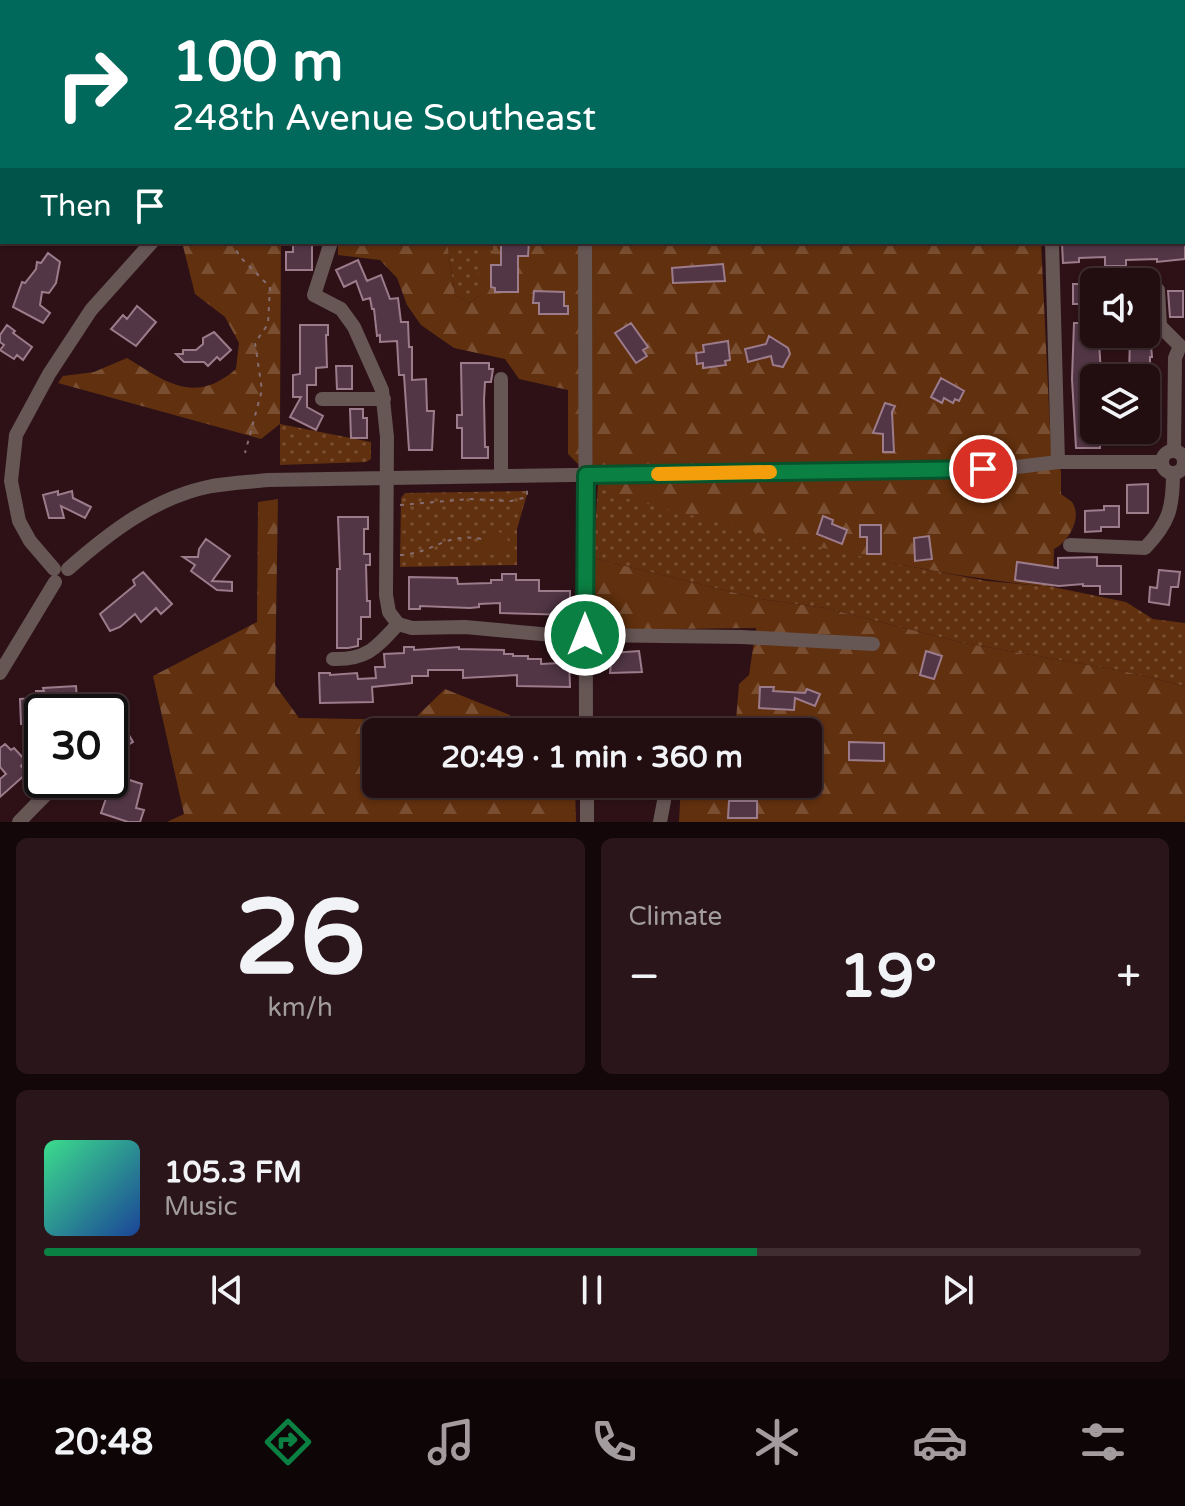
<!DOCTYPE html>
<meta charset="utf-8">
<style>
body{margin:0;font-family:"Varela Round",sans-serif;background:#2a161a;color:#f1f3f6;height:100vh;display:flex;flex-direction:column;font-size:30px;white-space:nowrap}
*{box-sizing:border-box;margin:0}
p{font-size:26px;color:#a29c9f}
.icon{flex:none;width:44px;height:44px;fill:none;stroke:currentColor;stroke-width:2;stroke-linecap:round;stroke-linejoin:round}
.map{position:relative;height:822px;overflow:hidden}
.drawer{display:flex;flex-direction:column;gap:16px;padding:16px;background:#130709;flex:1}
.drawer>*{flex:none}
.guide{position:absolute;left:0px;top:0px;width:1186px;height:244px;box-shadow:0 2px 6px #0004,0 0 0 2px #3f2d31;background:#00695c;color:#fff;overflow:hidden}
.fabs{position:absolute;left:1080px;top:268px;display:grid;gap:16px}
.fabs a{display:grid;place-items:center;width:80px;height:80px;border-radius:12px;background:#220d11;box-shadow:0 2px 6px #0004,0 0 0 2px #3f2d31;font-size:40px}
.speed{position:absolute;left:24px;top:694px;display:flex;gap:16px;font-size:40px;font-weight:700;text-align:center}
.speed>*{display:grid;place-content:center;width:104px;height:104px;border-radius:50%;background:#220d11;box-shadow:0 2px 6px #0004,0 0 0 2px #3f2d31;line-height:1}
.speed .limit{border:4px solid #111;border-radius:12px;background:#fff;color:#111}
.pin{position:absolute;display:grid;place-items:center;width:68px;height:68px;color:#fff;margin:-34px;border:4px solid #fff;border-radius:50%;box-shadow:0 2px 8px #0007}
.me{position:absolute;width:88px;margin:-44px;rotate:0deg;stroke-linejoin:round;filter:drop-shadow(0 0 6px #0008)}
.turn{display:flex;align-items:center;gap:28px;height:168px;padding:0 40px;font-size:36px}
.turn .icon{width:104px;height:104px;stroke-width:2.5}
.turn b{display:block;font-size:56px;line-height:68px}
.then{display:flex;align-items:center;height:76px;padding:0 40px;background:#0003;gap:16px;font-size:30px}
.big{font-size:60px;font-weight:700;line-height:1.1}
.drawer .widget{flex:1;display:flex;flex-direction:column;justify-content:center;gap:12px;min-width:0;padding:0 28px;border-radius:12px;background:#2a161a}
.drawer .dial{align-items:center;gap:0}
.dial b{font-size:104px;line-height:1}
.song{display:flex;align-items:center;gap:24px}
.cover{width:96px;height:96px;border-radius:12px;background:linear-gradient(135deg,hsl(150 70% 55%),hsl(220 70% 35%))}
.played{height:8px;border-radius:4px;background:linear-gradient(90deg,#0b8043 65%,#3f2d31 65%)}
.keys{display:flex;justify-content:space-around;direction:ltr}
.heat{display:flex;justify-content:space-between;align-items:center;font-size:44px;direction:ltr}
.drawer .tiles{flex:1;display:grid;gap:16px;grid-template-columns:1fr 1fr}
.widget:last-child{grid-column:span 2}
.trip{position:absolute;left:362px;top:718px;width:460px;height:80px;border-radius:12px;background:#220d11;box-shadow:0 2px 6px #0004,0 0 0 2px #3f2d31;font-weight:700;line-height:80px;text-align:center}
.tab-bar{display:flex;height:128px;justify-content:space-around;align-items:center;background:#0e0507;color:#a29c9f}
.tab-bar .icon{width:56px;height:56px}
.tab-bar .active{color:#0b8043}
.tab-bar b{font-size:36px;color:#f1f3f6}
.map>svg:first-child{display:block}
</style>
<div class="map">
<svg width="1185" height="822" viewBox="0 0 1185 822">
<defs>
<pattern id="grass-dots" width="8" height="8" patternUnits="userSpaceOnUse" patternTransform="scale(2)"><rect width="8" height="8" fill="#61300e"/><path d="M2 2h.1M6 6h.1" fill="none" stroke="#794e31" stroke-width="1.8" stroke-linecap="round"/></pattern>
<pattern id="forest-firs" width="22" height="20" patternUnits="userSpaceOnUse" patternTransform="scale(2)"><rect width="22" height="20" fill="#61300e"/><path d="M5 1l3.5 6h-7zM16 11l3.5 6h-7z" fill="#794e31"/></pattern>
</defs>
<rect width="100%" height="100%" fill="#2d1117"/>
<path fill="url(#grass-dots)" d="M0,0L36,2H2L0,204Z
M447,242H493V258H478V296L469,303L455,295Z
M280,424L371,442V459L366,462L280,465Z
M598,484L618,496L887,562L987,581L1053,587L1126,602L1153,619L1185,623V686L1123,671L964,643L825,608L760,599L593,558Z
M528,491L517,529V565L400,567L401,498L405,493Z"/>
<path fill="url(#forest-firs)" d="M251,0H1055V2H251Z
M182,242H281L280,424L261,439L58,383L63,376L94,372L127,358C166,382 195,405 236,369L239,343L225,317L195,294Z
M338,242H447L455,295L469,303L478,296V257L493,258V242H1041L1051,449L1061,471V494C1064,497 1069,499 1072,502C1083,518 1068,542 1054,549L1053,587C905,574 761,533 617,496L598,484L568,454V390L519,379L505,359L454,348L421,325L407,305L397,278L380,260L338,255Z
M278,499L275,685L299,718L413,720L445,689L510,715V732H376V784H572L575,785L576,822H167L184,814L153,676L257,622L258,502Z
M593,558L760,599L825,608L964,643L1123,671L1185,686V822H679L681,784H808V732H735L739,684L749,675L756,628L600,630L593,615Z"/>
<path fill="#61300e" d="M492,530L502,533L510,543L499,555H480L483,537Z"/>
<path fill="#523645" stroke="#9c7b8b" stroke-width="2" d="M293,242H312V270H286V252H293Z
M501,242H529L528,256H518V292H495V288L491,287V265H501Z
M1067,242H1185V259L1157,262V259L1126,260V266H1105V257L1079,258V262L1063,263L1062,244H1067Z
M48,253L60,262L56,283L49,293L42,292L40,305L50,313L43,323L13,307L22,282L25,283L36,269L37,262L41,263Z
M358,260L367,281L381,275L390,299L398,298L401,322H408L409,347H412V380L426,379L427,411H434L432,450H409L404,375H399L397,341L380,342V335L377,336L374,309H372L370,298L363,300L356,281L344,287L336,270Z
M723,264L725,281L673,283L672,268Z
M1073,284H1094V304H1073Z
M534,291L564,292V306H568V314H539V303H533Z
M1168,291H1183V317H1170Z
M137,306L156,322L136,346L111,329L123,315L127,319Z
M631,323L648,347L643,350L647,356L636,363L615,333Z
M1074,323H1087V327H1094V334H1106V342H1099L1101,373H1097L1098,378H1094V430H1100V448H1076L1072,379Z
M7,325L15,331L13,333L32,347L23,360L17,355L14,359L0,350L4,345L0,342V335Z
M300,325H328V335H326L327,367L316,368V385H307V407L323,416L316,430L290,417L301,397H293V375L300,374Z
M214,332L231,350L220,360L217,357L208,366L204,362H184L176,354H183V350H196L203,344V338Z
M1130,334H1150L1152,357H1150V378H1129Z
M769,336L788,348L790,354L783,367L773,365L771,356L748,362L745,349L766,344Z
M728,341L730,360L725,361L726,365L703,368V363L697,364L696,353L704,352L703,345Z
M461,363H489V369H493L491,382H485L484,400L485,447H488V458H462V428H457V415H462Z
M336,366H352V389H337Z
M941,378L964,391L959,401L955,399L953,403L944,398L942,403L931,397Z
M885,403L895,406L892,412L894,452H883V434L873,433Z
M350,409H363V418H367V438H351Z
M1127,430H1149V442H1127Z
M1148,484V513H1127V485Z
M58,491V495L72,491L73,498L91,507L85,518L61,506L64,518H49L43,495Z
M1104,506H1119V527H1101V531L1085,532V511L1104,510Z
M823,516L833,520L832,524L847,530L842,544L817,534Z
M338,517H368V529H364V554H370V565H366L367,601H370V617H361V639H358V646L348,648H337V569H340Z
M860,525H881V554H867V537H860Z
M929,536L932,559L915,561L914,538Z
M206,539L230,556L212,581L232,582V591L217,590L191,571L195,565L183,557H198L199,549Z
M1097,557V566H1121V594H1100V586H1083V584L1059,586L1015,580L1017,562L1058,568V558Z
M1159,570L1180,572L1178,587H1171L1169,605L1149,602L1150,587L1157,588Z
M143,572L172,604L161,614L156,608L141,622L135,614L120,627L110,631L100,614L135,585L133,580Z
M502,574H516V580H539V591H570V615L500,613V603L479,604V607L470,608L420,606V609H409V577L457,578L458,584L491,583V580H502Z
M404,647H414V650L459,647V649L504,650V654H513V656H528V659H541V664L560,663L559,658H569L570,687L517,686V675L463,678V670H428V676H412V683L372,687L373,702L320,703L319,673H330V675L357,673L358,679L376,678L375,667H385L384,654L404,653Z
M639,651L642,672L610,673L612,653Z
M926,651L942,656L934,679L920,675Z
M76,686L78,712H42V714L32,715L33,724H21L20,699L37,698L36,691H44L43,688Z
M760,687H774L773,691L805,693L807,689L820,694L815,706L795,698L794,710L759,708Z
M110,712L119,727L123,725L133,742L110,756Z
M849,742L884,743V761L849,760Z
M5,744L11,750L14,748L26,761L21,766L27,773L0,797V779L6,774L0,767V748Z
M114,775L142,784L136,808L144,810L140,822H128L101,813Z
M729,801H757V818H728Z"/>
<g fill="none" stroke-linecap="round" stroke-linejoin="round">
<path stroke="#866d72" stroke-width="2" stroke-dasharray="4 6" stroke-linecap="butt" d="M261,0V2
M231,242L241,258L270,287L268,324L255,343L262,390L245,453
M400,505L469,499L511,501L527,497V488
M400,555C434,553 446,532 482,539"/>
<path stroke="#665654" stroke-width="14" d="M159,0L160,2
M380,0V2
M583,0L586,1
M1045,0V2
M406,2L442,0
M1184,58H1185
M0,136L2,134
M0,203L2,201
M1184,218L1185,217
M331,242L314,295L341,309L354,327L382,390L387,437L386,595L389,612L398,624
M585,242L586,732
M1052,242L1058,462
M1158,290L1160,326L1180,346
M501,379V476
M322,399H384
M1162 462a11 11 0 1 1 22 0a11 11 0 1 1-22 0Z
M1174,451L1175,358L1180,346
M1070,545L1145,548C1169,523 1173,508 1173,474
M54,569L30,541L19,521L11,481L16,435L49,374L91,310L152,242
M68,569C110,532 155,497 212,486C230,483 249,482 268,480L1009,468L1058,462H1162
M398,624L412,628L465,627L585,638
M585,635L742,637L873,644
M333,659C367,660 376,648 398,624
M0,673L55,582
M587,784V822
M19,822L60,780
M660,822L664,801"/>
</g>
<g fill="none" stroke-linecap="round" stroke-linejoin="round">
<defs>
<path id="route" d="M585,635L586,475L983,469"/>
</defs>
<use href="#route" stroke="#07532c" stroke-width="20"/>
<use href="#route" stroke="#0b8043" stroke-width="14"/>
<path stroke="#f59e0b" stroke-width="14" d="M658,474L770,472"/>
</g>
</svg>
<div class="fabs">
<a><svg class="icon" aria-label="sound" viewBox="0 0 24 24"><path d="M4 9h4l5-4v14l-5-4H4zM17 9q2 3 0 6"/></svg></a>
<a><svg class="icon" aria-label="layers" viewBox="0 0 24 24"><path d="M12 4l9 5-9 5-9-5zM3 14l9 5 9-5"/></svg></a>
</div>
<div class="speed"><div class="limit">30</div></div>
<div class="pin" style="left:983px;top:469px;background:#d93025"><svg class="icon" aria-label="arrive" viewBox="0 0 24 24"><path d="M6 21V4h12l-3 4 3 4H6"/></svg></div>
<svg class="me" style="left:585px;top:635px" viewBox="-20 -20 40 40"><circle r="17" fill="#0b8043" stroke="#fff" stroke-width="3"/><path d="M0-11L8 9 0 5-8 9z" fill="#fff"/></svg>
<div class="trip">20:49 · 1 min · 360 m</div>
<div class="guide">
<div class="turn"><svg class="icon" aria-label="right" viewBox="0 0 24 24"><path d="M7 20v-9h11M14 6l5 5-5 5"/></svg><div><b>100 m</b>248th Avenue Southeast</div></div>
<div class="then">Then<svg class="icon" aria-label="arrive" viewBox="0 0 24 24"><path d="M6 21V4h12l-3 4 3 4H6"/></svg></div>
</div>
</div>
<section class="drawer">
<div class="tiles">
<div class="widget dial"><b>26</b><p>km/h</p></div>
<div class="widget"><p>Climate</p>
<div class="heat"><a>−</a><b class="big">19°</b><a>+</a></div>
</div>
<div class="widget">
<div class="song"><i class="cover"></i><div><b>105.3 FM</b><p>Music</p></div></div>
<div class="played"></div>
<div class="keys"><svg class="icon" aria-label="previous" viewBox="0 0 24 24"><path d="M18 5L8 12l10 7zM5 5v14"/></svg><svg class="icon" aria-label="pause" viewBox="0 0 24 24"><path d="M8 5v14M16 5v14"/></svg><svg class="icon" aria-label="next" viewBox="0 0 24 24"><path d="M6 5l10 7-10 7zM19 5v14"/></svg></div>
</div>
</div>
</section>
<nav class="tab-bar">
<b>20:48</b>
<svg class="icon active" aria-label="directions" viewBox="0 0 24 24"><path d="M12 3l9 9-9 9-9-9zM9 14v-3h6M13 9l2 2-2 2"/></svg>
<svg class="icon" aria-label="music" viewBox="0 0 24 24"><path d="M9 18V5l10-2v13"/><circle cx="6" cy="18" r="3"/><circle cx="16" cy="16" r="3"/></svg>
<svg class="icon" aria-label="phone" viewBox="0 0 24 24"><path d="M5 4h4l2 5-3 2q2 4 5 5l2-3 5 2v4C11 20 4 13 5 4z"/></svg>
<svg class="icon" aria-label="climate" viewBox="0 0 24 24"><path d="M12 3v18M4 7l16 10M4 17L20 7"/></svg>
<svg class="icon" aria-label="car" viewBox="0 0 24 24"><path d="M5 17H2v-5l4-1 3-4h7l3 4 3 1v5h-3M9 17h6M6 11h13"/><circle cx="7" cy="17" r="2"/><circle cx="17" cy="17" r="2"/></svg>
<svg class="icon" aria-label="filters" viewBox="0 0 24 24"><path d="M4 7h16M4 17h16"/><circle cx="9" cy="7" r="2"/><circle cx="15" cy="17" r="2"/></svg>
</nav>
